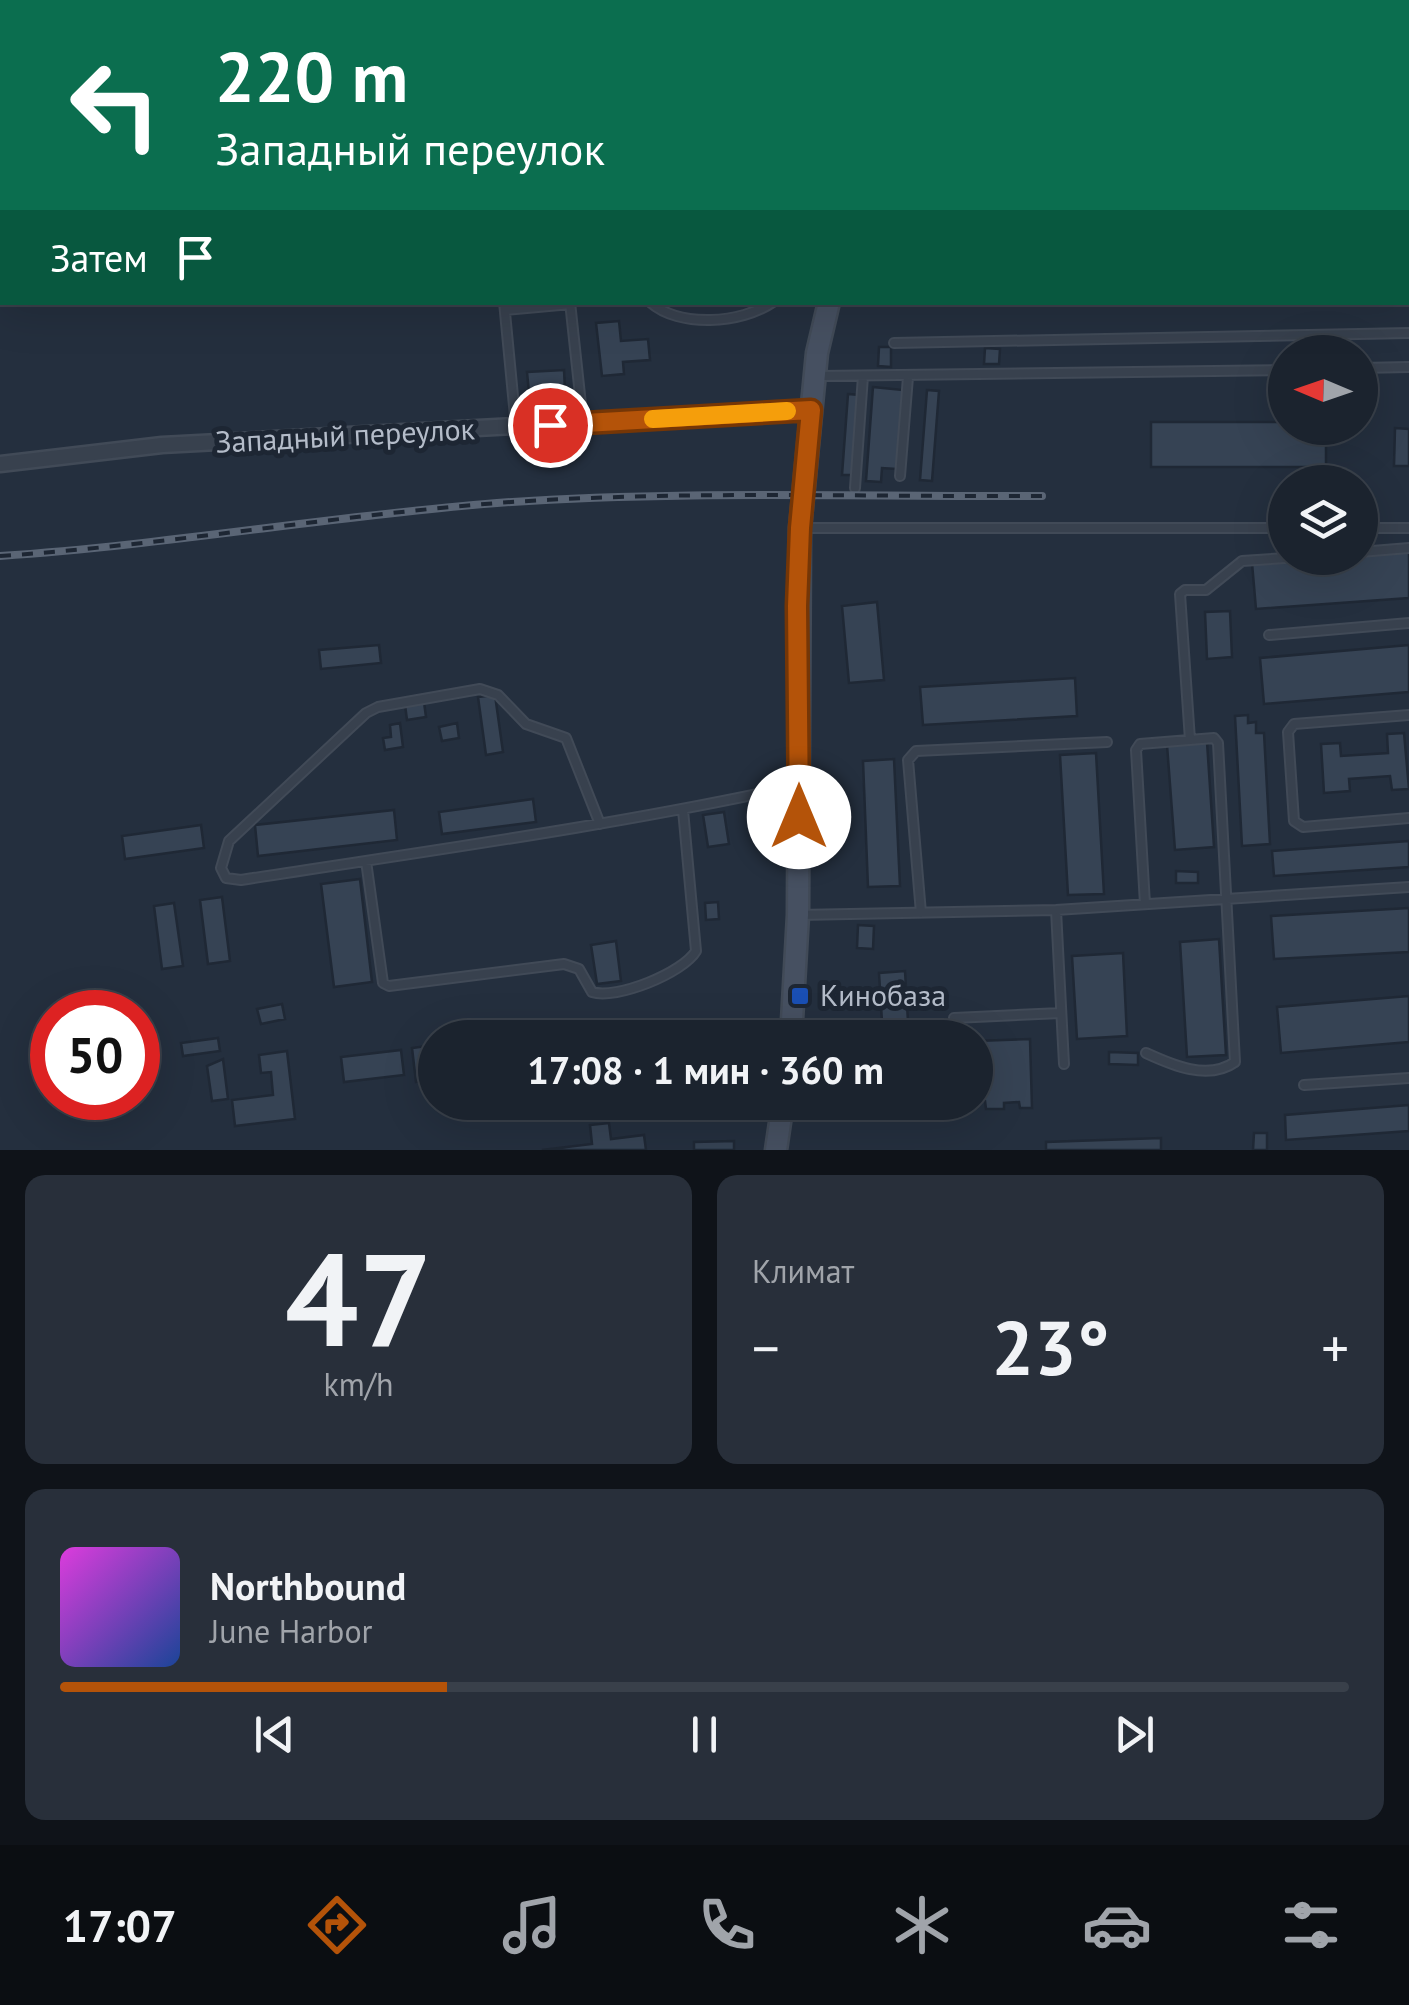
<!DOCTYPE html>
<html lang="ru">
<meta charset="utf-8">
<style>
body{margin:0;font-family:"PT Sans",sans-serif;background:#282f3a;color:#f1f3f6;height:100vh;display:flex;flex-direction:column;font-size:38px;white-space:nowrap}
*{box-sizing:border-box;margin:0}
p{font-size:32px;color:#a0a4aa}
.icon{flex:none;width:55px;height:55px;fill:none;stroke:currentColor;stroke-width:2;stroke-linecap:round;stroke-linejoin:round}
.map{position:relative;height:1150px;overflow:hidden}
.sheet{display:flex;flex-direction:column;gap:25px;padding:25px;background:#0f1319;flex:1}
.sheet>*{flex:none}
.banner{position:absolute;left:0px;top:0px;width:1410px;height:305px;box-shadow:0 10px 40px #0002,0 0 0 2px #39404a;background:#0b6e4f;color:#fff;overflow:hidden}
.needle{width:65px;rotate:272deg}
.fabs{position:absolute;left:1268px;top:335px;display:grid;gap:20px}
.fabs a{display:grid;place-items:center;width:110px;height:110px;border-radius:50%;background:#1b232e;box-shadow:0 10px 40px #0002,0 0 0 2px #39404a;font-size:50px}
.speed{position:absolute;left:30px;top:990px;display:flex;gap:20px;font-size:50px;font-weight:700;text-align:center}
.speed>*{display:grid;place-content:center;width:130px;height:130px;border-radius:50%;background:#1b232e;box-shadow:0 10px 40px #0002,0 0 0 2px #39404a;line-height:1}
.speed .limit{border:15px solid #d22;background:#fff;color:#111}
.pin{position:absolute;display:grid;place-items:center;width:85px;height:85px;color:#fff;margin:-42px;border:5px solid #fff;border-radius:50%;box-shadow:0 2px 10px #0007}
.me{position:absolute;width:110px;margin:-55px;rotate:0deg;stroke-linejoin:round;filter:drop-shadow(0 0 8px #0008)}
.turn{display:flex;align-items:center;gap:35px;height:210px;padding:0 50px;font-size:45px}
.turn .icon{width:130px;height:130px;stroke-width:2.5}
.turn b{display:block;font-size:70px;line-height:85px}
.then{display:flex;align-items:center;height:95px;padding:0 50px;background:#0003;gap:20px;font-size:38px}
.big{font-size:75px;font-weight:700;line-height:1.1}
.sheet .tile{flex:1;display:flex;flex-direction:column;justify-content:center;gap:15px;min-width:0;padding:0 35px;border-radius:20px;background:#282f3a}
.sheet .dial{align-items:center;gap:0}
.dial b{font-size:130px;line-height:1}
.song{display:flex;align-items:center;gap:30px}
.cover{width:120px;height:120px;border-radius:15px;background:linear-gradient(135deg,hsl(300 70% 55%),hsl(220 70% 35%))}
.played{height:10px;border-radius:5px;background:linear-gradient(90deg,#b45309 30%,#39404a 30%)}
.keys{display:flex;justify-content:space-around;direction:ltr}
.heat{display:flex;justify-content:space-between;align-items:center;font-size:55px;direction:ltr}
.sheet .tiles{flex:1;display:grid;gap:25px;grid-template-columns:1fr 1fr}
.tile:last-child{grid-column:span 2}
.trip{position:absolute;left:418px;top:1020px;width:575px;height:100px;border-radius:50px;background:#1b232e;box-shadow:0 10px 40px #0002,0 0 0 2px #39404a;font-weight:700;line-height:100px;text-align:center}
.tabs{display:flex;height:160px;justify-content:space-around;align-items:center;background:#0b0e12;color:#a0a4aa}
.tabs .icon{width:70px;height:70px}
.tabs .selected{color:#b45309}
.tabs b{font-size:45px;color:#f1f3f6}
.map>svg:first-child{display:block}
</style>
<div class="map">
<svg width="1409" height="1150" viewBox="0 0 1409 1150">
<rect width="100%" height="100%" fill="#242f3e"/>
<path fill="#364354" stroke="#1f2835" stroke-width="2.5" d="M619,321L621,341L648,339L650,360L623,362L624,374L602,376L596,323Z
M879,347H891V367L878,366Z
M985,348L1000,349L999,364H984Z
M564,370L565,390L529,393L527,372Z
M873,387L903,390L897,469L882,468L881,482L866,481Z
M927,390L939,391L932,481L920,480Z
M848,394L860,395L854,475H842Z
M1151,422H1285V428H1326V467H1151Z
M1395,428L1409,429V466H1394Z
M1409,552V598L1256,609L1252,563Z
M877,602L884,680L849,683L842,606Z
M1230,611L1232,657L1207,659L1205,612Z
M379,645L381,663L321,669L319,650Z
M1409,645V692L1264,704L1260,658Z
M1075,678L1077,716L923,725L920,687Z
M495,695L503,752L486,755L478,697Z
M424,702L426,717L407,720L405,705Z
M1248,715V723L1256,722V733H1264L1270,844L1242,846L1235,716Z
M400,723L403,747L385,750L383,738L391,737L390,725Z
M457,723L459,738L442,741L439,727Z
M1404,733L1409,789L1392,790L1390,776L1349,779L1350,791L1324,793L1321,744L1340,743L1341,756L1388,753L1387,734Z
M1207,742L1214,847L1175,850L1167,745Z
M1096,753L1104,894L1068,895L1060,755Z
M894,759L900,886L868,887L863,761Z
M533,799L536,822L442,834L439,812Z
M394,810L397,840L258,856L255,825Z
M724,812L729,844L708,847L703,815Z
M201,825L204,848L125,859L122,836Z
M1409,841V867L1274,876L1272,851Z
M1176,871L1198,872V883H1176Z
M360,879L372,982L334,987L321,884Z
M222,897L230,961L208,964L200,900Z
M718,902L719,919L706,920L705,903Z
M174,903L183,966L162,969L154,906Z
M1409,908V952L1274,959L1271,916Z
M858,925L874,926L873,949L857,948Z
M1219,939L1226,1055L1187,1057L1180,942Z
M616,941L621,981L597,984L591,945Z
M1123,953L1127,1036L1077,1039L1072,956Z
M905,971L909,1038H883L879,973Z
M1409,996V1042L1281,1053L1277,1007Z
M282,1004L285,1019L261,1024L257,1009Z
M583,1027L585,1038H499Z
M218,1038L220,1051L183,1056L181,1043Z
M1030,1039L1032,1108H1020L1019,1102L1004,1103V1109H986L985,1101H975V1041Z
M435,1045V1080L416,1082L412,1048Z
M401,1050L404,1075L344,1082L341,1057Z
M287,1051L295,1119L235,1126L232,1100L273,1095L271,1072L261,1073L259,1055Z
M1109,1052L1138,1053V1065L1109,1064Z
M223,1059L228,1099L212,1101L207,1066Z
M1409,1105V1131L1286,1140L1285,1115Z
M609,1123L611,1139L644,1135L646,1150H542L592,1144L590,1125Z
M1254,1133H1267V1150H1253Z
M1161,1138V1150H1046V1142Z
M734,1141V1150H694V1142Z"/>
<g fill="none" stroke-linecap="round" stroke-linejoin="round">
<defs>
<path id="lane" d="M597,0V2
M892,0L893,2
M402,2L403,0
M803,2L832,0
M1049,2L1052,0
M0,78H2
M1408,155H1409
M504,302L516,427
M570,302L583,423
M650,302C679,328 741,324 773,302
M506,310L571,304
M894,343L1409,333
M1360,368L1409,367
M819,376L1285,370
M900,476L908,377
M855,488L863,376
M804,528H1285
M1360,528H1409
M1360,552L1409,548
M1269,635L1409,623
M1409,715L1294,724L1288,732L1294,821L1303,827L1409,818
M1190,740L1180,594L1185,590H1206L1242,561L1285,558
M600,824L566,738L526,724L498,695L480,689L378,707L366,713L229,841L221,868L226,878L241,880C427,851 612,826 795,786
M366,861L383,983L389,986L564,964L579,969L592,992C616,1000 683,973 696,951L683,810
M1145,904L1136,750L1140,744L1214,738L1218,743L1235,1062C1208,1081 1172,1065 1146,1053
M1056,910L1064,1064
M921,913L908,760L916,751L1107,742
M798,915L1056,910L1409,887
M954,1018L1061,1013
M1304,1085L1409,1078"/>
<path id="street" d="M0,464L162,445L811,410"/>
<path id="secondary" d="M1080,0L1081,2
M1134,2L1409,0
M791,1038L798,915L800,528L817,353L829,302
M776,1150L783,1102"/>
</defs>
<use href="#lane" stroke="#414a57" stroke-width="12"/>
<use href="#street" stroke="#414a57" stroke-width="19"/>
<use href="#secondary" stroke="#414a57" stroke-width="25"/>
<use href="#lane" stroke="#38414e" stroke-width="8"/>
<use href="#street" stroke="#38414e" stroke-width="14"/>
<use href="#secondary" stroke="#465061" stroke-width="20"/>
<defs>
<path id="rail" d="M0,556C167,545 330,516 497,503C678,490 860,497 1042,496"/>
</defs>
<use href="#rail" stroke="#5a6575" stroke-width="8"/>
<use href="#rail" stroke="#1d2633" stroke-width="4" stroke-dasharray="11" stroke-linecap="butt"/>
</g>
<g fill="none" stroke-linecap="round" stroke-linejoin="round">
<defs>
<path id="route" d="M550,425L811,410L800,528L797,606L799,817"/>
</defs>
<use href="#route" stroke="#753606" stroke-width="25"/>
<use href="#route" stroke="#b45309" stroke-width="18"/>
<path stroke="#f59e0b" stroke-width="18" d="M653,419L787,411"/>
</g>
<rect fill="#1a4fb4" stroke="#1d2633" stroke-width="4" x="790" y="986" width="20" height="20" rx="5"/>
<g text-anchor="middle" stroke-width="10" stroke-linejoin="round" paint-order="stroke">
<g font-size="30" fill="#b4bcc9" stroke="#1d2633">
<text transform="translate(345 436) rotate(-3)" y="10">Западный переулок</text>
</g>
<g font-size="30" fill="#b4bcc9" stroke="#1d2633" text-anchor="start">
<text x="820" y="1006">Кинобаза</text>
</g>
</g>
</svg>
<div class="fabs">
<a><svg class="needle" viewBox="-14 -14 28 28"><path d="M0-13l5 13h-10z" fill="#e53935"/><path d="M0 13l5-13h-10z" fill="#a0a4aa"/></svg></a>
<a><svg class="icon" aria-label="layers" viewBox="0 0 24 24"><path d="M12 4l9 5-9 5-9-5zM3 14l9 5 9-5"/></svg></a>
</div>
<div class="speed"><div class="limit">50</div></div>
<div class="pin" style="left:550px;top:425px;background:#d93025"><svg class="icon" aria-label="arrive" viewBox="0 0 24 24"><path d="M6 21V4h12l-3 4 3 4H6"/></svg></div>
<svg class="me" style="left:799px;top:817px" viewBox="-20 -20 40 40"><circle r="19" fill="#fff"/><path d="M0-13L10 11 0 6-10 11z" fill="#b45309"/></svg>
<div class="trip">17:08 · 1 мин · 360 m</div>
<div class="banner">
<div class="turn"><svg class="icon" aria-label="left" viewBox="0 0 24 24"><path d="M17 20v-9H6M10 6l-5 5 5 5"/></svg><div><b>220 m</b>Западный переулок</div></div>
<div class="then">Затем<svg class="icon" aria-label="arrive" viewBox="0 0 24 24"><path d="M6 21V4h12l-3 4 3 4H6"/></svg></div>
</div>
</div>
<section class="sheet">
<div class="tiles">
<div class="tile dial"><b>47</b><p>km/h</p></div>
<div class="tile"><p>Климат</p>
<div class="heat"><a>−</a><b class="big">23°</b><a>+</a></div>
</div>
<div class="tile">
<div class="song"><i class="cover"></i><div><b>Northbound</b><p>June Harbor</p></div></div>
<div class="played"></div>
<div class="keys"><svg class="icon" aria-label="previous" viewBox="0 0 24 24"><path d="M18 5L8 12l10 7zM5 5v14"/></svg><svg class="icon" aria-label="pause" viewBox="0 0 24 24"><path d="M8 5v14M16 5v14"/></svg><svg class="icon" aria-label="next" viewBox="0 0 24 24"><path d="M6 5l10 7-10 7zM19 5v14"/></svg></div>
</div>
</div>
</section>
<nav class="tabs">
<b>17:07</b>
<svg class="icon selected" aria-label="directions" viewBox="0 0 24 24"><path d="M12 3l9 9-9 9-9-9zM9 14v-3h6M13 9l2 2-2 2"/></svg>
<svg class="icon" aria-label="music" viewBox="0 0 24 24"><path d="M9 18V5l10-2v13"/><circle cx="6" cy="18" r="3"/><circle cx="16" cy="16" r="3"/></svg>
<svg class="icon" aria-label="phone" viewBox="0 0 24 24"><path d="M5 4h4l2 5-3 2q2 4 5 5l2-3 5 2v4C11 20 4 13 5 4z"/></svg>
<svg class="icon" aria-label="climate" viewBox="0 0 24 24"><path d="M12 3v18M4 7l16 10M4 17L20 7"/></svg>
<svg class="icon" aria-label="car" viewBox="0 0 24 24"><path d="M5 17H2v-5l4-1 3-4h7l3 4 3 1v5h-3M9 17h6M6 11h13"/><circle cx="7" cy="17" r="2"/><circle cx="17" cy="17" r="2"/></svg>
<svg class="icon" aria-label="filters" viewBox="0 0 24 24"><path d="M4 7h16M4 17h16"/><circle cx="9" cy="7" r="2"/><circle cx="15" cy="17" r="2"/></svg>
</nav>
